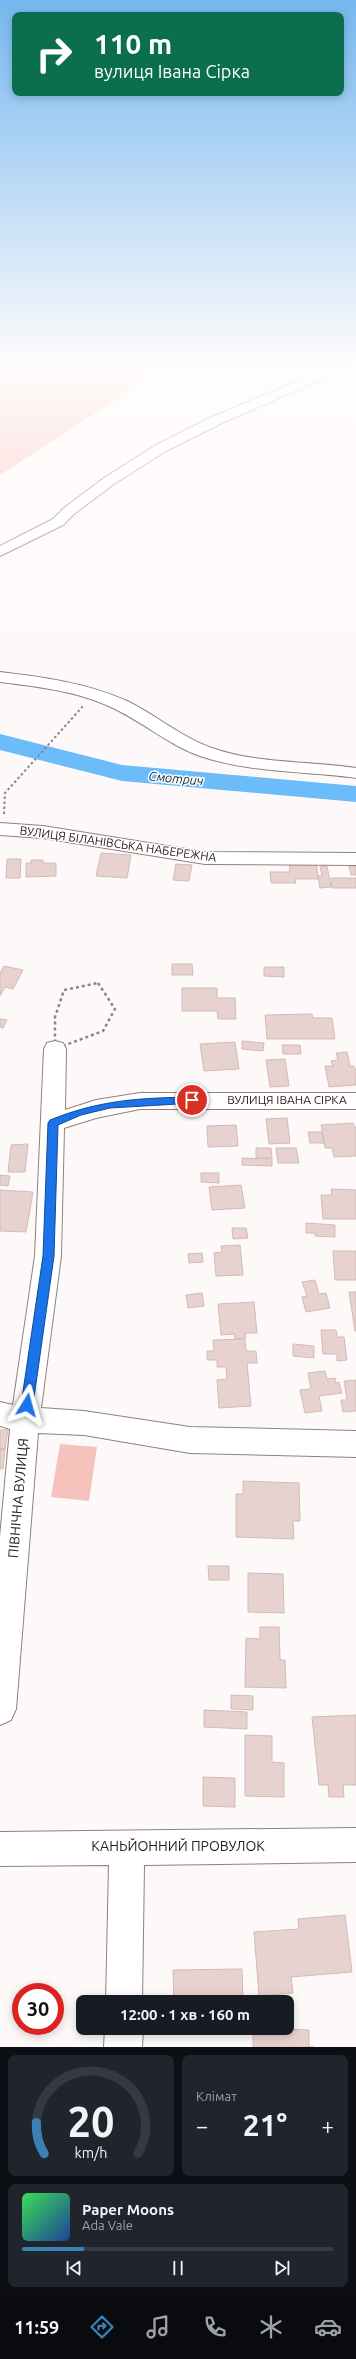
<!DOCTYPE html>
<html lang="uk">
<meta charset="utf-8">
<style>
body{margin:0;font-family:Ubuntu,sans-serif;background:#20242c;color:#f1f3f6;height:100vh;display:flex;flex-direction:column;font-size:15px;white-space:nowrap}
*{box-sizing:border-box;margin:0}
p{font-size:13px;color:#9ea1a6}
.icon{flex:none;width:22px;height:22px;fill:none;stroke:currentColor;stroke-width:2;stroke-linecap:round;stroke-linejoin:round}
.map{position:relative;height:2047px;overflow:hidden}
.panel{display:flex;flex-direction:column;gap:8px;padding:8px;background:#0d0f14;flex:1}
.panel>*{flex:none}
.top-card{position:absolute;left:12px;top:12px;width:332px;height:84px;border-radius:8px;box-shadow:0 2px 10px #0003;background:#0b6e4f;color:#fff;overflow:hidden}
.speed{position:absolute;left:12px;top:1983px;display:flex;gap:8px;font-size:20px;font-weight:700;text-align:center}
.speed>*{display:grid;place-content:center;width:52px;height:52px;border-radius:50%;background:#171b24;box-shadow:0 2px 10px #0003;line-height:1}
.speed .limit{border:6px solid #d22;background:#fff;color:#111}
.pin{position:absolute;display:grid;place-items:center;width:34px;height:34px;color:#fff;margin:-17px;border:2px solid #fff;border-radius:50%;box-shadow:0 1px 4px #0007}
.me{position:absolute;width:44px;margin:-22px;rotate:8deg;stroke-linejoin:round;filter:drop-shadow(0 0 3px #0008)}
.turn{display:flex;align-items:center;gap:14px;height:84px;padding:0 16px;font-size:18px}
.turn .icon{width:52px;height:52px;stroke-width:2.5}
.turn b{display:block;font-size:28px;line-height:34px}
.big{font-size:30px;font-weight:600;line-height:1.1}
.panel .card{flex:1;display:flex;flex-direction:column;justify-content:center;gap:6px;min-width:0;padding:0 14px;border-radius:8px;background:#20242c}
.panel .dial{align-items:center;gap:0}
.dial svg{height:104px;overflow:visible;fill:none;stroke:#363941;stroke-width:7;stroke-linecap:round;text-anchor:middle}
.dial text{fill:#f1f3f6;stroke:none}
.song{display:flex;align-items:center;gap:12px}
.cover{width:48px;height:48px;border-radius:6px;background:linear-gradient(135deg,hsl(130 70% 55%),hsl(220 70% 35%))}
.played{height:4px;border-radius:2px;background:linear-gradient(90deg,#3a82b6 20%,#363941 20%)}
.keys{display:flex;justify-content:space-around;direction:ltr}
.heat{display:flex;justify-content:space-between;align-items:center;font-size:22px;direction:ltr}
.panel .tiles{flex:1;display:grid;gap:8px;grid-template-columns:1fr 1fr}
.card:last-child{grid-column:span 2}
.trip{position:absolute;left:76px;top:1995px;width:218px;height:40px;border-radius:8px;background:#171b24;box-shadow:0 2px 10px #0003;font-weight:600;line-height:40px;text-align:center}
.menu{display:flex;height:64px;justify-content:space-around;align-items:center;background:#090b0e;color:#9ea1a6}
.menu .icon{width:28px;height:28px}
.menu .active{color:#3a82b6}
.menu b{font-size:18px;color:#f1f3f6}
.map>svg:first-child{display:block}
</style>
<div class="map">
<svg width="356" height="2047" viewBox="0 0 356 2047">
<rect width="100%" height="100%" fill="#fef9f9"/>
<path fill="#f6c2bc" d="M0,368H151L116,400L0,475Z
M60,1444L97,1447L89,1501L51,1497Z"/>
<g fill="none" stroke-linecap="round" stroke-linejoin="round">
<path fill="#6cbcfa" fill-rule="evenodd" d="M0,734L122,765L356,786V802L122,781L0,750Z"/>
</g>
<path fill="#e8d2d0" stroke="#d0bbb8" d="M101,853L131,855L127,878L96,876Z
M7,859H21L20,878H6Z
M31,860H43V863H56V876L26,877V863H32Z
M289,860H316L318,879H295L296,883H271L270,872H290Z
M176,864L192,865L189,881L173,880Z
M327,866L331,887L320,888L318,876L322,875L320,867Z
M349,866H356V875H351Z
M331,878H356V888H332Z
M172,964H192L193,975H172Z
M4,966L23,970L13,989L5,987L0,996V973Z
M264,967H284V977L264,976Z
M182,988H217V998H235L236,1019H218L217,1011H182Z
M312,1014L313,1018H332L335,1039H267L265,1015Z
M0,1019L7,1020L3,1028L0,1027Z
M242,1041L264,1043L263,1051L242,1049Z
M235,1042L239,1069L204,1071L200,1044Z
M282,1045H300L301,1054H283Z
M347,1052L350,1066H354L356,1071V1085L329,1087L325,1066H333L331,1061L338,1060L336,1053Z
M285,1059L289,1086L270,1087L266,1060Z
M287,1118L290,1143L269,1144L266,1119Z
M353,1123L356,1129V1156L334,1157L332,1148H325L321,1125Z
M236,1125L238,1146L208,1147L207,1126Z
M308,1132H322L324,1143H310Z
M28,1144L25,1172H8L11,1145Z
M256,1148H271L272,1158H256Z
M276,1148H296L299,1163H278Z
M242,1158L272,1159V1166L242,1165Z
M201,1173H219V1183L201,1182Z
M0,1175L10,1176L8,1186L0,1185Z
M241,1185L245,1208L212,1210L209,1187Z
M331,1189L356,1190V1219H323L321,1195H332Z
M0,1190L33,1192L26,1232L0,1231Z
M306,1223L335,1225V1237L315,1236V1233H306Z
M232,1228H246L248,1238L233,1239Z
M240,1245L243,1275L216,1276L214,1253L222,1252L221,1246Z
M333,1251H356V1280H335Z
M202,1253L203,1262L189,1263L188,1254Z
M315,1280L319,1294L326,1293L330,1308L306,1312L302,1297L307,1296L302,1282Z
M349,1292H356V1331H355Z
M202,1293L204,1306L188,1308L186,1295Z
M254,1302L257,1333H245L246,1338L235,1339L234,1334L221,1335L218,1304Z
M321,1330H336L337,1337H344L347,1360L337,1361V1354H323Z
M245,1339L246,1351H256L257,1363H247L251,1406L219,1408L217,1380L227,1379L226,1367H217V1360H207V1351H214L213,1340Z
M293,1344L314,1346V1358L293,1356Z
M325,1371L327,1379L335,1378L336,1383L339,1382L342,1393L319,1396L322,1411L305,1413L300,1390L311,1389L308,1373Z
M356,1380V1411L343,1412L341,1400H347L344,1381Z
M0,1430H8L5,1449H0Z
M0,1449H5L3,1469H0Z
M243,1481L299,1483L300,1521H293L294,1539L236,1537V1494H243Z
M208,1566H229V1580H209Z
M248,1573L283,1574L284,1613L248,1612Z
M260,1627H279L280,1660H285L286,1688L245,1687L246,1638L260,1639Z
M231,1695L253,1696V1710L231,1709Z
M204,1710L247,1712V1729L204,1727Z
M356,1715V1785H343L344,1797H329L328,1785H319L312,1717Z
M245,1735L272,1736V1762L284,1763V1797L245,1796Z
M203,1777L235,1778V1807L203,1806Z
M345,1915L352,1972L291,1977L293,1993L259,1996L254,1932L299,1929L298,1919Z
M242,1969L243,2002H174L173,1970Z
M253,2028L309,2030V2047H314H253Z"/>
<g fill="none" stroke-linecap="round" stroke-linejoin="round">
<defs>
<path id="minor" d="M329,368H347L222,423L166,451L114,484L74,514L63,525L0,556V546L53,519L64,508L104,478L156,445L212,417Z
M0,672C43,677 87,683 127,701C156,715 181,737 212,748C257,764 309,761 356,768V778C304,771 250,773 200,756C169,745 144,723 115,709C79,691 39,687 0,682Z
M0,823L43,826L205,852L356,853V865L205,864L43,838L0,835Z
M55,1041L63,1043L66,1049L65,1110L96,1100L140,1093H356V1109H140L96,1118L64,1128L61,1256L41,1408L84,1411L190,1427L356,1431V1457L190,1453L84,1435L38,1433L16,1709L11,1720L0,1725V1537L10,1429L0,1426V1402L13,1405L35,1256L44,1049L47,1043Z
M356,1828V1862L144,1865L142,2002H106L109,1865L0,1866V1832Z
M105,2028H143L142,2047H104Z"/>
</defs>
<use href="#minor" stroke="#937f7d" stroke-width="2"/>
<path stroke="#8b8584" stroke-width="2" stroke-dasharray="2.5 2.5" stroke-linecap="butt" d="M4,814L5,793L84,705"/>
<path stroke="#8b8584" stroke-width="2.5" stroke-dasharray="3 3" stroke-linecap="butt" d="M98,983L115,1009L103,1031L55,1049V1017L64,990Z"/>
<use href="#minor" fill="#fff" fill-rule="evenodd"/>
</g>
<linearGradient id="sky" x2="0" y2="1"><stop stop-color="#76b7ef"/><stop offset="0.56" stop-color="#fffcfc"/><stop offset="1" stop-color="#fffcfc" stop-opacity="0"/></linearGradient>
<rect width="356" height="655" fill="url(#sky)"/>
<path fill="#1a73e8" stroke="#114b97" d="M192,1097L195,1098V1103L110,1108L81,1115L58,1125L54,1256L33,1405L31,1408H23L21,1405L43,1256L48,1123L50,1120C100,1100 138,1098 192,1097Z"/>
<g text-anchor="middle" stroke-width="3" stroke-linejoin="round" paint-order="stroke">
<g font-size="12" fill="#261e1d" stroke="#fff">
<text transform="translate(118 844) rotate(8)" y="4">ВУЛИЦЯ БІЛАНІВСЬКА НАБЕРЕЖНА</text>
<text x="287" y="1104">ВУЛИЦЯ ІВАНА СІРКА</text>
</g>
<g font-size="13" font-style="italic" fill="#082c45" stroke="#fff">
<text transform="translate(176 778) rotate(5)" y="5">Смотрич</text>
</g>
<g font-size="14" fill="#261e1d" stroke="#fff">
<text transform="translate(18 1498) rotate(-85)" y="5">ПІВНІЧНА ВУЛИЦЯ</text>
<text x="178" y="1851">КАНЬЙОННИЙ ПРОВУЛОК</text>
</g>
</g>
</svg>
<div class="speed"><div class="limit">30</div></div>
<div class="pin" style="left:192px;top:1100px;background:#d93025"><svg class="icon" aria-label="arrive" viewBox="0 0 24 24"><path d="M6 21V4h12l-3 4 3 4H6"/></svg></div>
<svg class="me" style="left:27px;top:1405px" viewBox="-20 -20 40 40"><path d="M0-17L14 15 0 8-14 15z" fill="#1a73e8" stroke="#fff" stroke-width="4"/></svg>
<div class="trip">12:00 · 1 хв · 160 m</div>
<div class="top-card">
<div class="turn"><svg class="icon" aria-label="right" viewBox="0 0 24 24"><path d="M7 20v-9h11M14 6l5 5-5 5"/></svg><div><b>110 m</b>вулиця Івана Сірка</div></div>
</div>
</div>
<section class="panel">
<div class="tiles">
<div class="card dial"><svg viewBox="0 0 100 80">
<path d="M14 69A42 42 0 1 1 86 69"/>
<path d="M14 69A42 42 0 0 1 8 45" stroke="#3a82b6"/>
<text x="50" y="56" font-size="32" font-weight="700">20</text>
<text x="50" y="72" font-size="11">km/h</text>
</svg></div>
<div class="card"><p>Клімат</p>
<div class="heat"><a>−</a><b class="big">21°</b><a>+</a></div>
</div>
<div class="card">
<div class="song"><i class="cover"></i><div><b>Paper Moons</b><p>Ada Vale</p></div></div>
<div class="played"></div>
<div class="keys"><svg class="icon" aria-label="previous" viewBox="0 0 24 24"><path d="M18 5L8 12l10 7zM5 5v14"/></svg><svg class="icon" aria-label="pause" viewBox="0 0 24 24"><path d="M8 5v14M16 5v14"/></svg><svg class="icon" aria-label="next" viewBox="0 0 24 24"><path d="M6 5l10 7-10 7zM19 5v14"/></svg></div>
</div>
</div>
</section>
<nav class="menu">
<b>11:59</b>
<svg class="icon active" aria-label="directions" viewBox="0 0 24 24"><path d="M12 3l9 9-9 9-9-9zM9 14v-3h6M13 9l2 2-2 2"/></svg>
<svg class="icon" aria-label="music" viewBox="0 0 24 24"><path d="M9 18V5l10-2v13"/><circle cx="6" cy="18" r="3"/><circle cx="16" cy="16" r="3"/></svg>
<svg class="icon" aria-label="phone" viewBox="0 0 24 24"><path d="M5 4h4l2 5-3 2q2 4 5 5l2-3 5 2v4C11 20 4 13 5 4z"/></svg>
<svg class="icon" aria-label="climate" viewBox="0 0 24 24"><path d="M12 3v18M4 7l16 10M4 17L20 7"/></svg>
<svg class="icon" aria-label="car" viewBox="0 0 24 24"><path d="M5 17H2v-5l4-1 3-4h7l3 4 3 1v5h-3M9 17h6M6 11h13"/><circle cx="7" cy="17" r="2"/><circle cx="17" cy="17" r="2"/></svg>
</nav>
